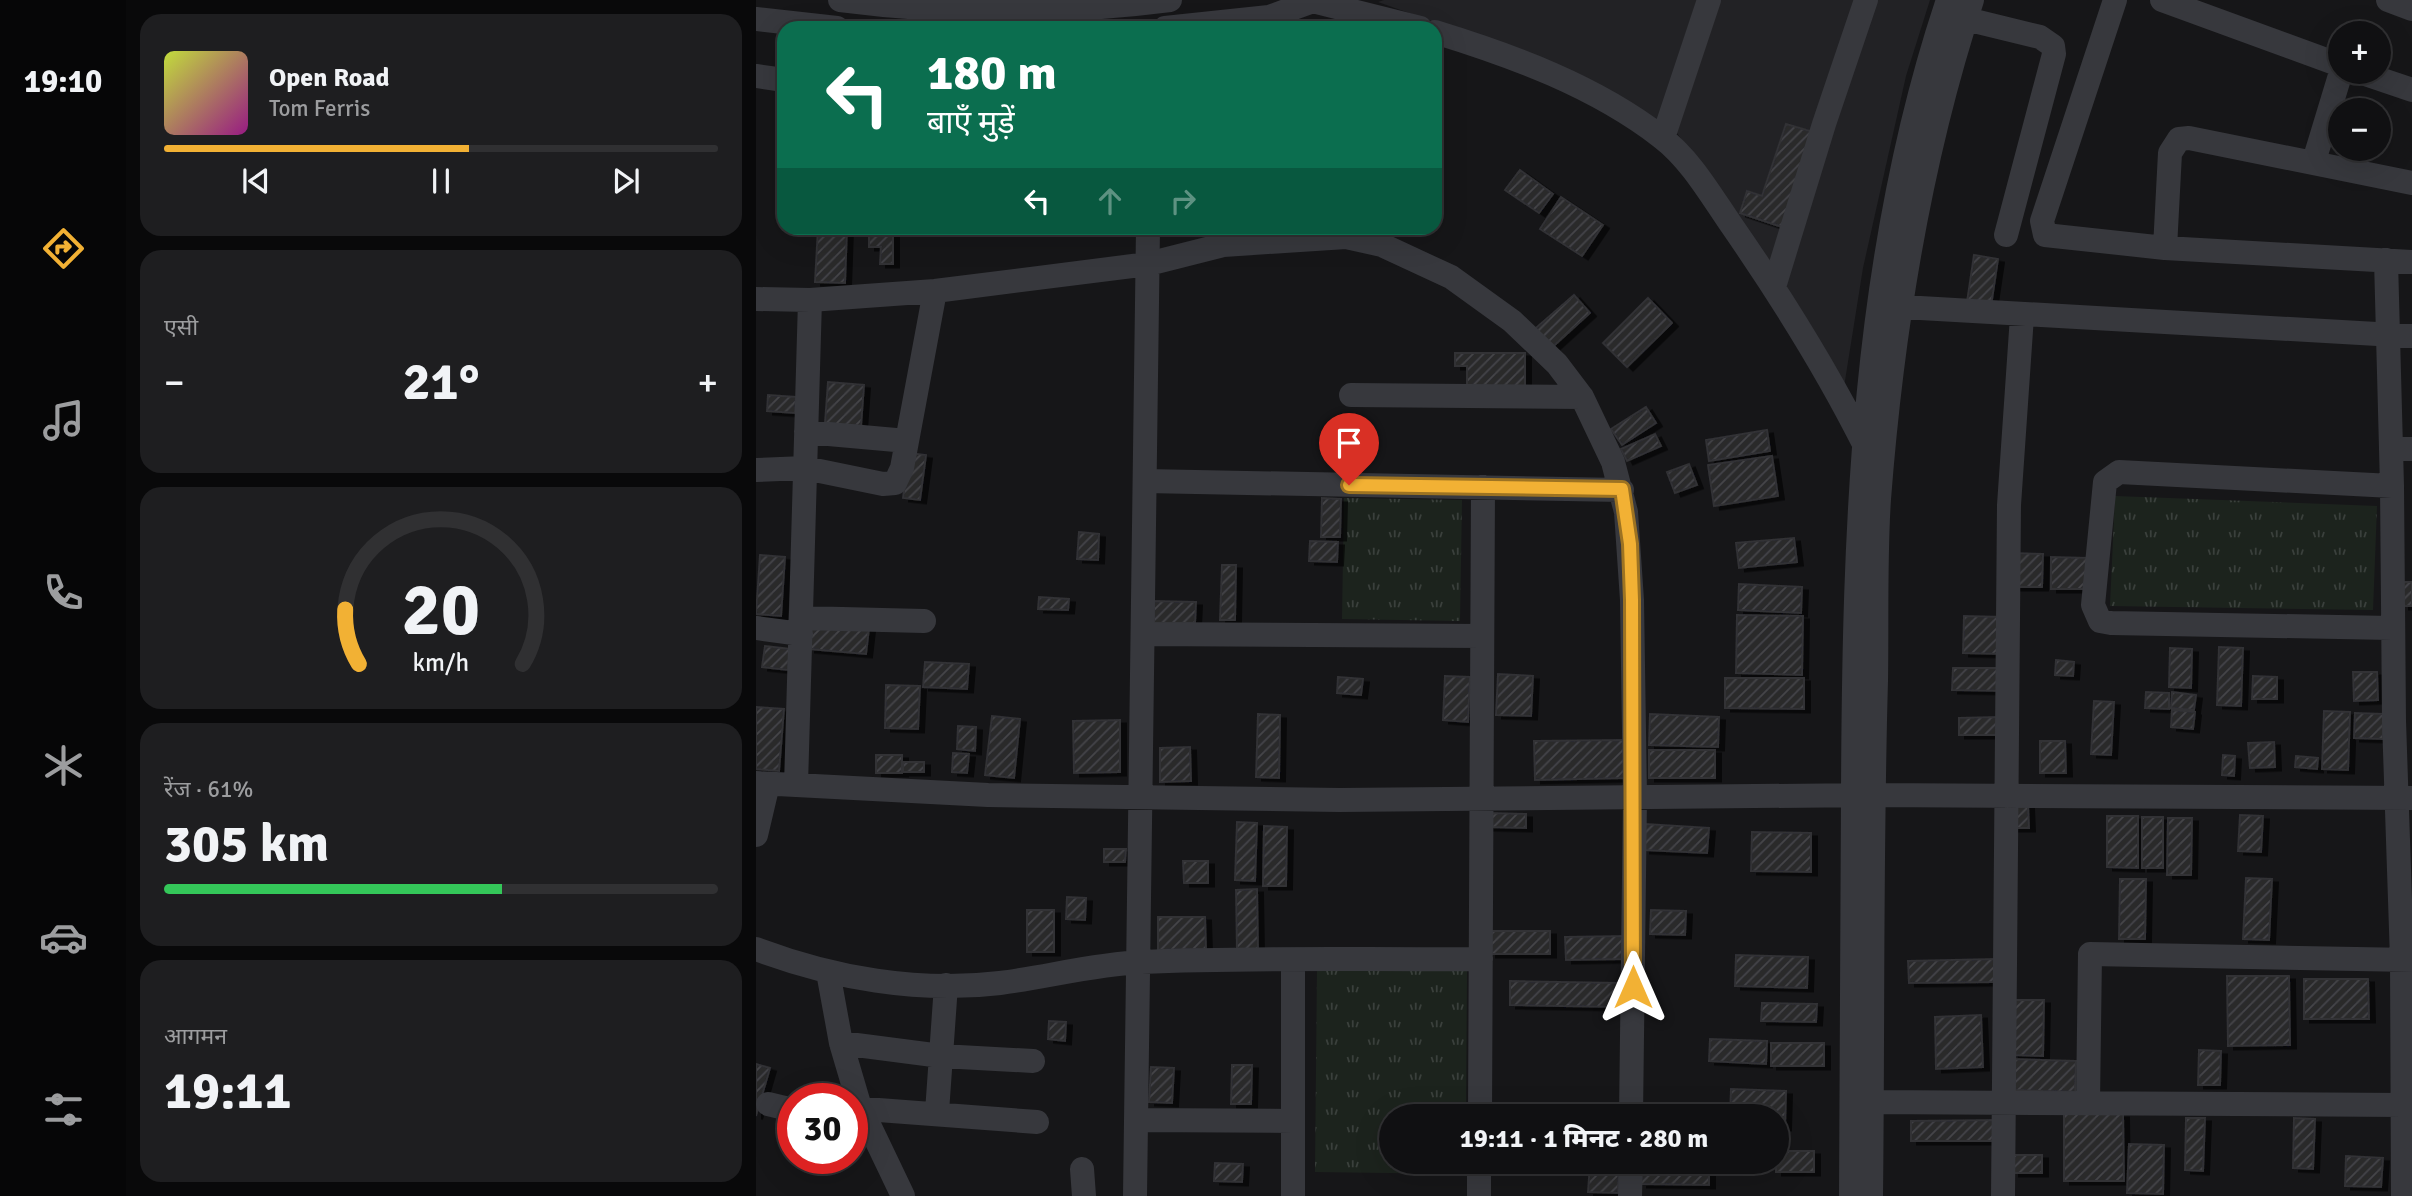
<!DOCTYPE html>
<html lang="hi">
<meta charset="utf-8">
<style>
body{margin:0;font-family:Signika,"Noto Sans Devanagari",sans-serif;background:#1e1e20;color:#f1f3f6;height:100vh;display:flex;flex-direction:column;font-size:26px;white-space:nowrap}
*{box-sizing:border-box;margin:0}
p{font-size:23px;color:#9c9d9f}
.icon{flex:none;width:38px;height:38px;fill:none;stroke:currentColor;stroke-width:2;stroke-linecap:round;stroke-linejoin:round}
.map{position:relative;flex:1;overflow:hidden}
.drawer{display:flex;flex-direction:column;gap:14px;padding:14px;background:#09090a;width:630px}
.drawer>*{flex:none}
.banner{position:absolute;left:21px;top:21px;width:665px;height:214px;border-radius:21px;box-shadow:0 7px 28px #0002,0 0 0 2px #303032;background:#0b6e4f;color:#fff;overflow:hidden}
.tools{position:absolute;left:1572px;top:21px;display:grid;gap:14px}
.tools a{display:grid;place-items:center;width:63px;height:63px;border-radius:50%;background:#101012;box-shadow:0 7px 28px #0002,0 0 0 2px #303032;font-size:35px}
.speed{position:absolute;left:21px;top:1083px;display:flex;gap:14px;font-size:35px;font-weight:700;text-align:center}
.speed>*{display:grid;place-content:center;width:91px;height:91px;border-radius:50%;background:#101012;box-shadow:0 7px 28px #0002,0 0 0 2px #303032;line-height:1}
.speed .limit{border:10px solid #d22;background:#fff;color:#111}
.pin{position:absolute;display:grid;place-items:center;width:60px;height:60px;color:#fff;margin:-72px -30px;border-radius:50% 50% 50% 0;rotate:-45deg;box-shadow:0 0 7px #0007}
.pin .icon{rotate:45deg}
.me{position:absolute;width:77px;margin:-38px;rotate:0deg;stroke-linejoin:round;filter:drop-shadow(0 0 5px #0008)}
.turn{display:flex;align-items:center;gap:24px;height:147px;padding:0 35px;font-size:32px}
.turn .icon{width:91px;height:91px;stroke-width:2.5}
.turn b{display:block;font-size:49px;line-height:60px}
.lanes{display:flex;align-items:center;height:66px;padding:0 35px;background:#0003;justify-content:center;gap:35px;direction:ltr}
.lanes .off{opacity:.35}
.big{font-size:52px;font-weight:800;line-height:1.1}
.drawer .widget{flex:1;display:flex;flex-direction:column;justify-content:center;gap:10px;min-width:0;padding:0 24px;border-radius:21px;background:#1e1e20}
.drawer .dial{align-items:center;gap:0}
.dial svg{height:182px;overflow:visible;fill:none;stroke:#303032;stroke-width:7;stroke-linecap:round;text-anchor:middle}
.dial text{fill:#f1f3f6;stroke:none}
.song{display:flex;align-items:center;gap:21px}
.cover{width:84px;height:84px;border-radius:10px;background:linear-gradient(135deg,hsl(70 70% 55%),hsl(310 70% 35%))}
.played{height:7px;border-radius:4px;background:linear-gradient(90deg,#f2b134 55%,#303032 55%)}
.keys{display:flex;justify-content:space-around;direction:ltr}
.heat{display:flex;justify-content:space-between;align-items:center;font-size:38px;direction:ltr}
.charge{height:10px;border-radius:5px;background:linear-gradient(90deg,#34c759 61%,#303032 0)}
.trip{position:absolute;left:623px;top:1104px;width:410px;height:70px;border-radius:35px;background:#101012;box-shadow:0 7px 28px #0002,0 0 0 2px #303032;font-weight:800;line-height:70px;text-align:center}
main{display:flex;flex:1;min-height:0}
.tab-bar{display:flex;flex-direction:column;width:126px;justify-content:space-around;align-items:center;background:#060607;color:#9c9d9f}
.tab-bar .icon{width:49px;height:49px}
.tab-bar .selected{color:#f2b134}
.tab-bar b{font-size:32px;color:#f1f3f6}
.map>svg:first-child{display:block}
</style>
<main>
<nav class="tab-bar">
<b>19:10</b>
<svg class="icon selected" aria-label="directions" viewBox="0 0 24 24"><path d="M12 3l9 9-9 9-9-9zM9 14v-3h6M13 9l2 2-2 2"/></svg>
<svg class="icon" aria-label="music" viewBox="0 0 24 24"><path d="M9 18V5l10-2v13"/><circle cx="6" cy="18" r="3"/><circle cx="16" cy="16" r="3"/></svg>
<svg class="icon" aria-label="phone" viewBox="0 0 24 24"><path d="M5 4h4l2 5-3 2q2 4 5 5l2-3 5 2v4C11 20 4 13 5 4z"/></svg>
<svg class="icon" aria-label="climate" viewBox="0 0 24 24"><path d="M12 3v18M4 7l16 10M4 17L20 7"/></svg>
<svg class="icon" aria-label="car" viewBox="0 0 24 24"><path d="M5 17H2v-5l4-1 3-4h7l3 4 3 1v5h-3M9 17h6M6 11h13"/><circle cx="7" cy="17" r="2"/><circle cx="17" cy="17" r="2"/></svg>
<svg class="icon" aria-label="filters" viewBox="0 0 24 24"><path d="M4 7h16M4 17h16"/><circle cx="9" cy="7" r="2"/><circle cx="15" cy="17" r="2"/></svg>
</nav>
<section class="drawer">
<div class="widget">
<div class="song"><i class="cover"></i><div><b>Open Road</b><p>Tom Ferris</p></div></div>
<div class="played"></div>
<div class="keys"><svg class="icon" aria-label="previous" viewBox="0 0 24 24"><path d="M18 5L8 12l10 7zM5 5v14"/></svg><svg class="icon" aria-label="pause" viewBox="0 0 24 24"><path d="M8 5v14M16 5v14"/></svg><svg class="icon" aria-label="next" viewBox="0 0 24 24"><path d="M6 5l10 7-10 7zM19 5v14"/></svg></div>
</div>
<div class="widget"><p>एसी</p>
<div class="heat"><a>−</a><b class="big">21°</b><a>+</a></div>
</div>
<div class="widget dial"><svg viewBox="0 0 100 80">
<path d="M14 69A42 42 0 1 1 86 69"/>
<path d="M14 69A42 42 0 0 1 8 45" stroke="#f2b134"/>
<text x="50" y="56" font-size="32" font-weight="700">20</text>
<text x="50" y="72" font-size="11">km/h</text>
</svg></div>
<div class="widget"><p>रेंज · 61%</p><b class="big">305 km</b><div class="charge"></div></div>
<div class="widget"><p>आगमन</p><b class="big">19:11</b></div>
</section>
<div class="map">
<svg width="1656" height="1196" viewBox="0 0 1656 1196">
<defs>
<pattern id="park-tufts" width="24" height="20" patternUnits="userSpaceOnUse" patternTransform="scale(1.75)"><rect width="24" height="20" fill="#1c231d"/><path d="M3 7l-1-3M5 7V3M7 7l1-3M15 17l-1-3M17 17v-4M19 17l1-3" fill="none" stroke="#3a403c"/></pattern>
<pattern id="building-hatch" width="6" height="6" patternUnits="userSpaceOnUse" patternTransform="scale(1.75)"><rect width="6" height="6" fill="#29292c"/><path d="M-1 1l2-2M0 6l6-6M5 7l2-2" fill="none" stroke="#454548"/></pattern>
<filter id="shadow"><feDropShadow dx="6" dy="3.5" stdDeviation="0" flood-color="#0009"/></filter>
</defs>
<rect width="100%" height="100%" fill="#161618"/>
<path fill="#222225" d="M628,0H1174L1150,76L1107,268L1088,387L1024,284L921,133L783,59L622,2Z"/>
<path fill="url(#park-tufts)" d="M1359,496L1621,506L1617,610L1354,606Z
M588,498L706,500L704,621L586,619Z
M561,970L711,971L710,1116H635V1162H709V1174L559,1172Z"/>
<path fill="url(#building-hatch)" stroke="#303034" stroke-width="2" filter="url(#shadow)" d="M1030,124L1057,132L1026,227L984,213L991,191L1006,196Z
M764,170L797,194L783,213L749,190Z
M805,197L847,225L826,256L784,229Z
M62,228H91L89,283L59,282Z
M113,229L137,230V264H124L125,247H113Z
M1218,255L1242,259L1235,306L1211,302Z
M818,295L834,313L791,352L774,333Z
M892,298L916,323L871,367L847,343Z
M699,353H769V392H711V366H699Z
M72,382L108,385L105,426L69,423Z
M12,395L40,397L39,413L11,411Z
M890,407L900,423L866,445L855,429Z
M1011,430L1014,451L953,461L950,440Z
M899,434L905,446L871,461L865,449Z
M153,453L170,455L164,500L147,498Z
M1016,456L1022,496L958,506L952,465Z
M933,464L941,485L919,493L911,472Z
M566,498L585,499L584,537H565Z
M323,532L343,534L342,560L321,559Z
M1038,538L1041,562L983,568L980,543Z
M554,541L582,542L581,562L553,561Z
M1257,553L1287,554L1286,587H1256Z
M4,555L29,557L25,616L0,614Z
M1295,557L1332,558V589H1295Z
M466,565H480L479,620H464Z
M1647,582H1656V606H1647Z
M983,584L1046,587L1045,613L982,610Z
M283,597L313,599L312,610L282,609Z
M398,601L440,602L439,623H398Z
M981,615L1047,616L1046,675L980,673Z
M1208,616L1247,617L1246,654L1207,653Z
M55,623L113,628L110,654L53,649Z
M9,646L34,649L32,670L6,667Z
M1463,647L1487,648L1485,706L1461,705Z
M1414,648L1436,649L1435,688L1413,687Z
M1300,660L1318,662L1317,676L1299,675Z
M169,662L213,664L211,689L167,687Z
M1197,668H1250V691L1196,690Z
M1597,672H1621L1622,700L1598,701Z
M742,674L777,676L775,716L740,715Z
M689,676L714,677L712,722L687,720Z
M1497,676L1521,677V699H1496Z
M582,677L607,679L605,695L581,693Z
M969,678H1048V709L969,708Z
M130,685L164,686L162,729L129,728Z
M1390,692L1413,693V709L1389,708Z
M1416,692L1440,695L1438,710L1415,708Z
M1338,701L1358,702L1355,755L1335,754Z
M0,707L28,709L23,771L0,769Z
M1416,710L1439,712L1437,729L1415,727Z
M1568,711L1594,712L1592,770L1566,769Z
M1599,713L1627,714V739L1598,738Z
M502,714L524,715L523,778L500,777Z
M894,714L963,717L962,747L893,745Z
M236,716L264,719L258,778L229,775Z
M1241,717L1242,735H1203V718Z
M364,720V772L318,773L317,721Z
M202,726L220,727L219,751L201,749Z
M869,740L870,778L779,780L778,741Z
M1284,741H1309L1310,773H1284Z
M1518,742L1519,767L1494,768L1492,743Z
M434,747L435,781L404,782V748Z
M893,750H959V778H893Z
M197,753L213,754L211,773L196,772Z
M120,755H146V773H120Z
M1467,755L1479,756L1478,776L1466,775Z
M1540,756L1562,758L1561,769L1539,767Z
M147,762H168V772H147Z
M1250,805H1272L1273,828H1250Z
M732,813L770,814V828L731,827Z
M1484,815L1507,816L1505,852L1482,851Z
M1351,816H1382V868L1351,867Z
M1386,817H1407V868H1386Z
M1412,818H1436L1435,875H1411Z
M481,822L501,823L499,881L479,880Z
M889,824L953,828L951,853L888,850Z
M508,826L531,827L530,886H507Z
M996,832L1055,833V872L995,871Z
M348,849H370L369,862H348Z
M427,861H452V883H428Z
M1490,878L1516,879L1513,940L1487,939Z
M1364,879H1390L1389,939H1363Z
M501,889L502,952H481L480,890Z
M311,897L330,898L329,920L310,919Z
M271,910H298V952H271Z
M895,910L930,911L929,935L894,934Z
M402,917H449L450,949L402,950Z
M734,931H794V954H734Z
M870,936L871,959L810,960L809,937Z
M980,955L1052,957L1051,988L979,986Z
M1239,959V982L1153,983L1152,961Z
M1471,976H1533L1534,1045L1472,1046Z
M1548,979H1612L1613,1019H1548Z
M754,981L863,983V1007L754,1005Z
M1259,1000H1288L1287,1056L1257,1055Z
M1006,1003L1061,1004L1060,1022L1005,1021Z
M1225,1015L1227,1067L1180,1069L1179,1017Z
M293,1021L310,1022L309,1041L292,1039Z
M954,1039L1011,1041L1010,1064L953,1061Z
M1015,1043H1068V1066H1015Z
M1443,1050L1465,1051L1464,1085H1442Z
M1257,1059L1320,1061L1319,1092L1256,1090Z
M0,1064L14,1068L0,1116Z
M476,1065H496L495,1104H475Z
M395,1067L418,1068L416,1103L393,1102Z
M975,1089L1030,1091L1029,1127L1020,1126V1116H974Z
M1308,1114H1367L1368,1181H1308Z
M1430,1118H1449L1447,1171L1429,1170Z
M1538,1118L1559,1119L1557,1169L1537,1168Z
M1241,1120V1141H1155V1121Z
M1373,1144L1408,1145L1407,1194L1371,1193Z
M1020,1151H1058V1172H1020Z
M1257,1155H1286V1173H1257Z
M1590,1156L1627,1158L1625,1187L1589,1186Z
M886,1162H953V1185L885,1184Z
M459,1163L487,1164L486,1182L458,1181Z
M834,1164L863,1165L862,1193L832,1192Z"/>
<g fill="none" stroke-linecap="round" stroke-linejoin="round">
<path stroke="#37383d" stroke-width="24" d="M84,0C192,14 306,14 414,0
M553,0L664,28
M1359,0L1286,221L1289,235L1409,248L1656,262
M1406,0L1584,65
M1632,0L1656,9
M0,19L81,28
M1210,19L1284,37L1297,46L1298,54L1250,235
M409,28L513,17L560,0
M679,32C757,56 839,86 905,137C934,159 954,194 974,223C1024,295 1070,368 1109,446
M1603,72L1656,90
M0,76L28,80
M907,138L953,0
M1558,161L1585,72
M1409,248L1414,153L1423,139L1433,138L1656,183
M1630,260L1636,486L1638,721L1646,959L1647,1196
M1018,287L1068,124L1110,0
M0,299L54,300L179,291L392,264L467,245L590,237L626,245L695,277L756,321L801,364L826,397L857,462L870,512L876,600L879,797L875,1116
M1129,306L1656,336
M595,395L826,397
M50,432L151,441
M1635,449H1656
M0,470L49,468L127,484L139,483L146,468L179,291
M389,481L866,490
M45,618L168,621
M0,628L45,634
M1636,628L1355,623L1344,621L1337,605L1349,482L1363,472L1636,486
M388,634L726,636
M0,783L232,795L584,800L1117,795L1656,798
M40,785L54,300
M0,835L12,784
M0,949C77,978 162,993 244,983C291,977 339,964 386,962C498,957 612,960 725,959
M72,972L85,1043L103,1104L147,1196
M85,1043L185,1056L277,1061
M1116,1102L1648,1105
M1332,1103L1334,954L1656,960
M12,1104L37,1110
M96,1108L281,1122
M181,1112L190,985
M724,1116L727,487
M380,1120L537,1121
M326,1169L328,1196
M379,1196L392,228
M537,1196V961
M723,1196V1162
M874,1196L875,1162
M1095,1196C1096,1063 1097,930 1097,796C1098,529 1106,256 1192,0
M1115,1196C1117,1024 1115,853 1120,681C1121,620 1119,559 1123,499C1136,330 1163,161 1216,0
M1247,1196L1253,505L1266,316"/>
</g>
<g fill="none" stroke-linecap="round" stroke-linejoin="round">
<defs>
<path id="route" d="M593,485L866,489L874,544L876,600L877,987"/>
</defs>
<use href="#route" stroke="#9d7322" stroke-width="18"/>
<use href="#route" stroke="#f2b134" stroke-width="12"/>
</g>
</svg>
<div class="tools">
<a>+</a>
<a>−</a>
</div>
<div class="speed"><div class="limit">30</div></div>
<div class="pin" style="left:593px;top:485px;background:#d93025"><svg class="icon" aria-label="arrive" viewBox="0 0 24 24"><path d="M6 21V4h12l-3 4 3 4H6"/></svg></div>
<svg class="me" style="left:877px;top:987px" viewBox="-20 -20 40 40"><path d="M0-17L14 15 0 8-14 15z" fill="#f2b134" stroke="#fff" stroke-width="4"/></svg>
<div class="trip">19:11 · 1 मिनट · 280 m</div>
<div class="banner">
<div class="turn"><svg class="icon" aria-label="left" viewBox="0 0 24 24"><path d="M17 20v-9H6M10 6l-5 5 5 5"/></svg><div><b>180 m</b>बाएँ मुड़ें</div></div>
<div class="lanes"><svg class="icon" aria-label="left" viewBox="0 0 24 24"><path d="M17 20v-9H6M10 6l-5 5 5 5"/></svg><svg class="icon off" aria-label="ahead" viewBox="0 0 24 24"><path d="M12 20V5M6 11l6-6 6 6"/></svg><svg class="icon off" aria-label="right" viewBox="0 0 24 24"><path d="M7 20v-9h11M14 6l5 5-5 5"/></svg></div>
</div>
</div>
</main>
